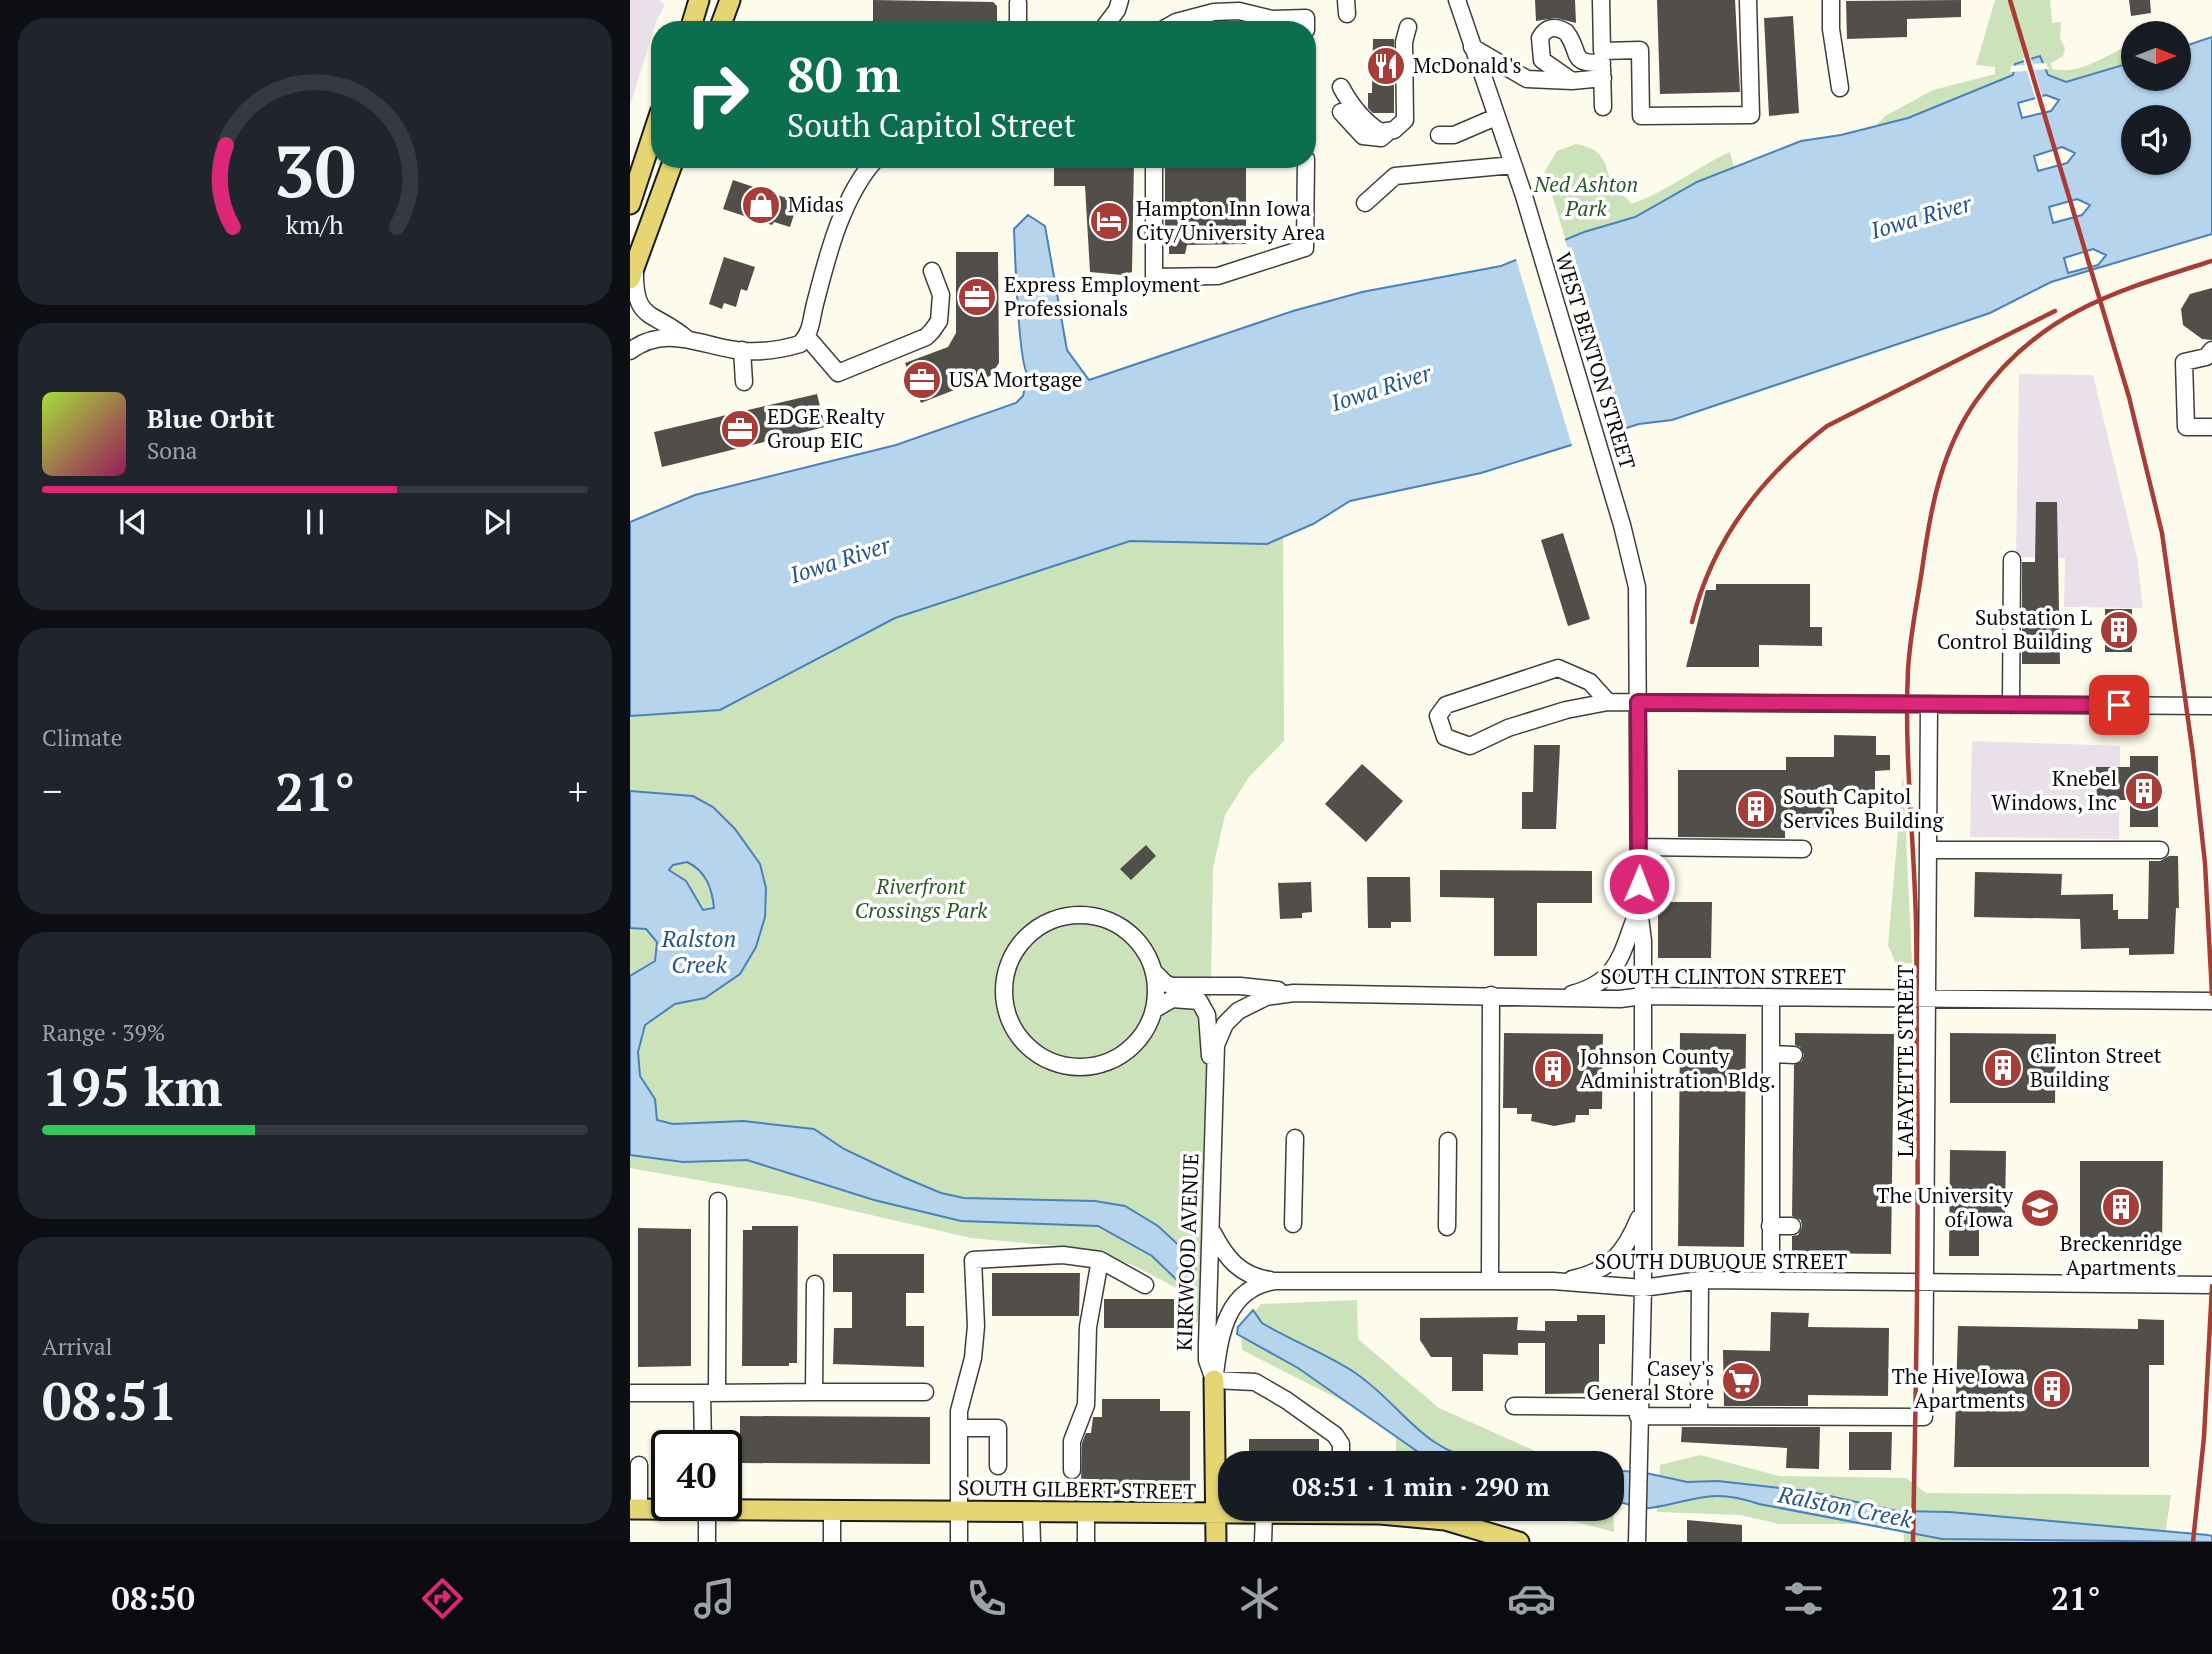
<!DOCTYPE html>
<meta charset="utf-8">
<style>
body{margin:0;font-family:"PT Serif",serif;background:#20242c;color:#f1f3f6;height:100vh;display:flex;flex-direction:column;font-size:26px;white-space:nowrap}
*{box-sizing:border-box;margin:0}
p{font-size:23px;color:#9ea1a6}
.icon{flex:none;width:38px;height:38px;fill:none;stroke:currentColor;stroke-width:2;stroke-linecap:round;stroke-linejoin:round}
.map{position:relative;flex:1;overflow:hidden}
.details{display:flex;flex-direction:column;gap:18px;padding:18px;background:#0d0f14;width:630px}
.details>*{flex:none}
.guide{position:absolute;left:21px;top:21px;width:665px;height:147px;border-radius:28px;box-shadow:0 2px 5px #0004;background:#0b6e4f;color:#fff;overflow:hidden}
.needle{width:46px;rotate:90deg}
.controls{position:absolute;left:1491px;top:21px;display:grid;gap:14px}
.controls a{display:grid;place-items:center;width:70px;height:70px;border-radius:50%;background:#171b24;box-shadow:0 2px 5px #0004;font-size:35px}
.speed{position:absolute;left:21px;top:1430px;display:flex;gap:14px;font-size:35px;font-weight:700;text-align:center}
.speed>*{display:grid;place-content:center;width:91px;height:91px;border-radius:50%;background:#171b24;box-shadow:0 2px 5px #0004;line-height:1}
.speed .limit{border:4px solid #111;border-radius:10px;background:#fff;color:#111}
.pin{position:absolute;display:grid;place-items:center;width:60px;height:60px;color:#fff;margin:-30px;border-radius:14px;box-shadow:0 4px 10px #0006}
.me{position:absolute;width:77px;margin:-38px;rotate:1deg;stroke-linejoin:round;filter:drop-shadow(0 0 5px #0008)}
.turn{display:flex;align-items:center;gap:24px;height:147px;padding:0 21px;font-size:32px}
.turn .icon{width:91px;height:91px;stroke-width:2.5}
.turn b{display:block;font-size:49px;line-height:60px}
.big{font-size:52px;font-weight:700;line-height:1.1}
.details .tile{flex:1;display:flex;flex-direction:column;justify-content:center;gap:10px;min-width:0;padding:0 24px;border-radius:28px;background:#20242c}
.details .dial{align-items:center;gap:0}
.dial svg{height:182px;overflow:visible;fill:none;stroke:#363941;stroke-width:7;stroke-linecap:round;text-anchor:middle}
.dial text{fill:#f1f3f6;stroke:none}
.song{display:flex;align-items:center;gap:21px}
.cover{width:84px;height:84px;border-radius:10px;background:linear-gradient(135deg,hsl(80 70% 55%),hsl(330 70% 35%))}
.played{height:7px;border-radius:4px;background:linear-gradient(90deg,#db2777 65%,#363941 65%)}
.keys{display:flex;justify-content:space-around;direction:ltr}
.heat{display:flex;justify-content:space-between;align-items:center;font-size:38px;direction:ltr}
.charge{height:10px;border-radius:5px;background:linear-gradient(90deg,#34c759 39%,#363941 0)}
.trip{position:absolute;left:588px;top:1451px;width:406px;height:70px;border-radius:28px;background:#171b24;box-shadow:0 2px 5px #0004;font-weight:700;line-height:70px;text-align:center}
.menu{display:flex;height:112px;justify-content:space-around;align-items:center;background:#090b0e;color:#9ea1a6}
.menu .icon{width:49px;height:49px}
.menu .selected{color:#db2777}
.menu b{font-size:32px;color:#f1f3f6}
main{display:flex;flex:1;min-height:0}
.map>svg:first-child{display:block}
</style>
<main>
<section class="details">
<div class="tile dial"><svg viewBox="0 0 100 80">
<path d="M14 69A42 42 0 1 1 86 69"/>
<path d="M14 69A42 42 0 0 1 11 33" stroke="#db2777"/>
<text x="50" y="56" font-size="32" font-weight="700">30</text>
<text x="50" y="72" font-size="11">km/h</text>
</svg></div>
<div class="tile">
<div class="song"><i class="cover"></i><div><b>Blue Orbit</b><p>Sona</p></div></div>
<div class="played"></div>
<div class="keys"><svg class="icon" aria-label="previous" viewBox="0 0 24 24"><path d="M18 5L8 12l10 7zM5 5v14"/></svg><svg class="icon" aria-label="pause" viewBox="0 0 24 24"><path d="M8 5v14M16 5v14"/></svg><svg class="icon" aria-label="next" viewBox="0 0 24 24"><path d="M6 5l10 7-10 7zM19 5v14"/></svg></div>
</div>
<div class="tile"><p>Climate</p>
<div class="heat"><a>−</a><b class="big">21°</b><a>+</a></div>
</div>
<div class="tile"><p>Range · 39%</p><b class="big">195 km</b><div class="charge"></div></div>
<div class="tile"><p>Arrival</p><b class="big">08:51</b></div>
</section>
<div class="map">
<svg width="1582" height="1542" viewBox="0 0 1582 1542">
<rect width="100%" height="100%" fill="#fcfbec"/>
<path fill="#e9e0e9" d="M0,0H29L35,5L26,22L0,106Z
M1389,374L1463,375L1507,557L1513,608L1434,607L1435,558L1386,557Z
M1342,741L1490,746L1489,839L1340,837Z"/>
<path fill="#cbe2bb" d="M1365,0H1420L1422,23L1431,22L1430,38L1435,48L1433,56L1421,63L1422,69C1449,76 1479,54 1503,43V62L1436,82L1418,76L1409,57L1385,64L1383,75L1277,118L1246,126L1255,116L1303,90L1365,74V67L1346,65Z
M946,144C984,151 970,171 989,192C994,198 998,197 1001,204C1037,192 1065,168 1100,152L1104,167L1067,182L1005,217L935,238L915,171L927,151Z
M653,518L654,741L619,777L595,815L583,868L575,1322H552V1291L503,1265L449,1248L341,1238L163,1197L0,1168V680L442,535Z
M1273,774L1282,963L1266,964L1258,945Z
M727,1300L728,1339L809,1408L925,1460H983L984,1532L897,1509L982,1508V1463H766V1428L612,1350L611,1328L631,1304Z
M1070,1455L1149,1476L1276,1478L1296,1493L1541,1495L1534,1542H1274L1273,1524H1149L1111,1515L1027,1512L1030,1465Z"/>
<path fill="#b7d4ed" stroke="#4982ba" stroke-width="2" fill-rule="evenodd" d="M1582,37V234L1421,282L1360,313L1042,420L1009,424L851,473L720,501L683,524L637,544L500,541L265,618L90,710L0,716V522L65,495L266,445L386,403L393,396L398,375C388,365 385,251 384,229L398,215L415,226L437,350L459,380L663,311L732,292L871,266L954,232L1005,217L1067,182L1171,141L1211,135L1278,118L1383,75L1385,64L1410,56L1418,75L1436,82L1503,62V79H1549V48ZM1416,95L1429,100L1421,111L1392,118L1388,103ZM1503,117H1549V163H1503ZM1432,147L1445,153L1437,163L1408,171L1404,156ZM1447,199L1460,205L1452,215L1423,223L1419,207ZM1463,249L1476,255L1468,265L1438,273L1434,258Z
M0,791L63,796L83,807L105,829L130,864L136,888L135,917L126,947L110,974L75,998L45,1004L15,1025L8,1052L10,1076L25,1099L27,1120L43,1124L113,1121L184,1129L214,1149L273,1177L311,1193L334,1198L465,1201L495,1206L528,1226L566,1261L562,1286L551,1284L522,1256L468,1226L331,1221L244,1200L117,1160L53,1162L0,1155V976L25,961L27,942L16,929L0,928ZM57,862C76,871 82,888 84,908L73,910L56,881L39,870L43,865Z
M623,1310L632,1323C662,1341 695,1353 724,1372C775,1407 788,1449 856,1463H804L668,1368L607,1334L608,1327Z
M982,1470L1016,1473L1057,1482L1088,1481L1177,1491L1267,1511L1320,1512L1578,1535L1582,1536V1542L1312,1539L1129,1504C1080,1487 1066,1501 1020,1508C1008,1510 994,1501 982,1501Z"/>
<path fill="#fcfbec" d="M1400,56L1403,64L1416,63L1419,69L1404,70L1413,99L1406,101L1397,71L1380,72L1381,66L1395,65L1393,58Z
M934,236L993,433L943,449L885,256Z"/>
<path fill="#524e49" d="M243,0L363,2L367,6V30H243Z
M905,0H945L946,23L926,18L906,21Z
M1027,0H1105L1110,92L1030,94Z
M1331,0V17L1277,19V37L1217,39L1216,1Z
M1499,0H1520L1521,13L1501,16Z
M1163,16L1169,113L1139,116L1134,18Z
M743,39H764V113H743L738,108V93H742Z
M504,159L502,272L492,275L460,272L455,186H424V160Z
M535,159H616V244L557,245L555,254H539V245H535Z
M103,180L168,202L160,227L144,222L142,225L93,209Z
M326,252H368L369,363L360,376L291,403L275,363L318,347L326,333Z
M94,257L125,267L117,291L111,289L106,307L94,303L92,309L79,304Z
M1582,288V340L1572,339L1553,325L1551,309L1560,294Z
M187,394L195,427L32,467L24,432Z
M1406,502H1427L1430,664H1392V562H1405Z
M933,533L960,619L938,626L911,540Z
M1086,584H1180V627H1192V646L1129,645V667H1056L1076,590H1086Z
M1475,609H1502V652H1475Z
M1204,735L1246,736V755H1260V770L1245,771V791H1204V828H1155V838L1048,837V770H1156V757H1204Z
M904,745H930L926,829H892V792H903Z
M1500,756H1528V827H1500V800H1467L1466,767H1500Z
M732,764L773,801L736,842L695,804Z
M516,845L526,856L501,880L490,869Z
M1539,856H1548L1549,908H1546L1544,954L1499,955V948L1451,949L1450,919L1344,917L1345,872L1432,874L1431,895L1483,894V910H1488V919H1518L1519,861H1530Z
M810,870L962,871V903H907V956H864V898L810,897Z
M737,877H780L781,922H761V928H738Z
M681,882L682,912L672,913V918L650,919L648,883Z
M1028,902H1082L1081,958H1028Z
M874,1033L973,1034L972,1109H959V1115H946L945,1122L924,1126L901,1121L902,1114H887V1108H873Z
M1050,1033L1116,1034L1114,1247L1048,1246Z
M1165,1033L1264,1034L1261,1254L1162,1253V1236L1168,1235L1172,1227L1171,1220L1162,1216L1164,1065L1172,1061L1174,1055L1170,1047L1165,1045Z
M1320,1033L1426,1034L1425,1103H1320Z
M1320,1150L1376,1151L1375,1213H1349V1256H1319Z
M1450,1161H1533L1532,1250H1450Z
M122,1226H168L167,1363H159V1366H112L113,1230H122Z
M8,1228L61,1229V1366L8,1367Z
M203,1254H294V1293H276V1326H294V1367L203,1364L204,1328H222V1292H203Z
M362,1273H450L449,1316H362Z
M474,1299H544V1328H474Z
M1141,1312L1179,1313L1178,1327L1259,1328L1258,1396L1178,1395V1406H1094L1093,1350L1140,1351Z
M947,1315H975V1344H969V1393L915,1394V1343H888V1355L853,1354V1391H822V1357H801L790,1340V1318L888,1317L887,1330L915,1331V1321H947Z
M1508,1319L1534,1320V1365H1519V1467H1324L1328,1326L1508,1329Z
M472,1399H530V1411H560V1494H461V1484H451L452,1443L456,1433H461L463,1417H472Z
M110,1416L300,1417V1464L110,1463Z
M1052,1427H1190L1189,1469L1156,1468L1157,1448L1051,1442Z
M1219,1432H1262L1261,1470H1219Z
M619,1439H689V1463H619Z
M1057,1520L1112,1525V1542H1057Z"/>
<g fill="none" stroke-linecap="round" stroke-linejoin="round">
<defs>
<path id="minor" d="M716,0L717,14
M827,0L894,196L992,525L1007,587L1009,909L1013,941V1288L1007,1542
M971,0L972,51L1010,50L1011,116L1121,115L1118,0
M1201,0V29L1210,88
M388,30V3
M472,30L487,10L490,0
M532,30L546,22L584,12L609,11L642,19L676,18V30
M842,47L897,79L942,81L973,78
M972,67L973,107
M942,81L912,60L910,38C916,27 925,25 936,32C952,53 938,64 972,63
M711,87C721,106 732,120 750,132L764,130L775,120L774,42L778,27
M711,112L733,136L751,138L757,133
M809,135H824L866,117
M524,159V277L588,276L675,248L676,159
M735,203L765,176L883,165
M5,265C3,323 21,309 56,338
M177,337L208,373L296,337L302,331L309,321L311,295L302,271
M112,350L114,382
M1582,350L1576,357L1554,362L1556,427H1582
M0,351C34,325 68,344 105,350C126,353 150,350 170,344C182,332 181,319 185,304C197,257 212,196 246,159
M978,702L960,682L928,668L816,705L808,716L815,737L840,746L878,728L936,710L978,702L1582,706
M1381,705L1382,560
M1009,847L1173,849
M1298,850H1530
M374 991a76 76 0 1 1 152 0a76 76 0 1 1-152 0Z
M524,972L535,983L542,986H610L648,990
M942,994C990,981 991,953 1007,913
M525,1009L542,999L569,1001L577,1015L580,1056
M1141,1054L1164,1055
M663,1224L665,1138
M1140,1226H1162
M817,1227L818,1141
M583,1233C596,1258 610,1276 640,1280
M942,1279C980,1271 995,1252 1009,1218
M1141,1279V998
M860,1281L861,995
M585,1374C590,1333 597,1288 645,1281H923L1013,1288L1070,1280L1582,1285
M584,1380L577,1360V1345L586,1045L595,1024L608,1011L636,997L664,993L990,999L1013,996L1582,1001
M584,1380L625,1382L656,1400L705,1435L711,1444V1463
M184,1392H295
M0,1393H72L73,1446
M72,1393L184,1392L185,1284
M87,1393L88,1201
M884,1406L1008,1407
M1008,1416L1294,1417L1299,704
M1069,1416L1070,1280
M329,1428H368V1466
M9,1465V1509
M442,1470V1441L456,1405L458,1327L470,1260
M77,1505V1542
M401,1512L402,1542
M456,1513V1542
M202,1542V1510
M329,1542V1411L343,1358L346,1326L343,1260L433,1255L470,1260L515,1285
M633,1542L634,1514"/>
<path id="major" d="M60,30L69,0
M89,30L100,0
M0,204L30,113
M0,279L44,159
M584,1380L586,1542
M0,1509L750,1514L815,1520L889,1542"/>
</defs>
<use href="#minor" stroke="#3e3e3e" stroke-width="19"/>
<use href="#major" stroke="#1c1c1c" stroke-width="23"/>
<use href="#minor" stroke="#fff" stroke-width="16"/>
<use href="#major" stroke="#e6d573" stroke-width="19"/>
<path stroke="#a83d37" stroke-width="4.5" d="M1380,0L1499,397L1532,533L1563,755L1575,863L1582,994
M1062,622C1082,540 1131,477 1197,426L1425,311
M1283,1542C1286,1386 1289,1230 1287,1074C1286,1023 1287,973 1286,922C1284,838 1274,755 1278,670C1280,634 1288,599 1293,563C1301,506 1312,449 1346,401C1407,313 1486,291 1582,261
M1563,1542L1574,1437L1582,1286"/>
</g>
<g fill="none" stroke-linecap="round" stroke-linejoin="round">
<defs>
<path id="route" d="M1009,884L1008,702L1489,705"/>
</defs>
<use href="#route" stroke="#8e194d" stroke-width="18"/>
<use href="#route" stroke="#db2777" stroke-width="12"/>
</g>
<defs>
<symbol id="restaurant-disc" viewBox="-11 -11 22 22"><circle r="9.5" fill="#a83d37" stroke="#fff"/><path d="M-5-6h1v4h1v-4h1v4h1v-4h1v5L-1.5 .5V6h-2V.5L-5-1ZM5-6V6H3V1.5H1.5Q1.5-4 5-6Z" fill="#fff"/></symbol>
<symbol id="shop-disc" viewBox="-11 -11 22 22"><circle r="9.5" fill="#a83d37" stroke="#fff"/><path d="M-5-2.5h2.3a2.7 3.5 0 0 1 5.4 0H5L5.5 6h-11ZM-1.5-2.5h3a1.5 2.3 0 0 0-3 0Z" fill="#fff"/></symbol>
<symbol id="hotel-disc" viewBox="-11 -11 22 22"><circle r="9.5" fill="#a83d37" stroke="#fff"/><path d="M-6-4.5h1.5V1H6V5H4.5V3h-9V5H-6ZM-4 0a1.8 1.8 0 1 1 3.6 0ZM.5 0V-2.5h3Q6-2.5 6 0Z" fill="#fff"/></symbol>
<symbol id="office-disc" viewBox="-11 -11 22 22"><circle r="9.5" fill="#a83d37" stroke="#fff"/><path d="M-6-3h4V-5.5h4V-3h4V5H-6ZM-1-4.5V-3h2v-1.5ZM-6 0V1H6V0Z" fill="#fff"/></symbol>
<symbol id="building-disc" viewBox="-11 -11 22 22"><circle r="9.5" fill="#a83d37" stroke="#fff"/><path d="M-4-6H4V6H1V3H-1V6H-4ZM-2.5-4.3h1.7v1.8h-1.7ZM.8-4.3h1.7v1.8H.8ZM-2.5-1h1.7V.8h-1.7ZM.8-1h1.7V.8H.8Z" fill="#fff"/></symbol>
<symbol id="university-disc" viewBox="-11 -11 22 22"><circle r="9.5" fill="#a83d37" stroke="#fff"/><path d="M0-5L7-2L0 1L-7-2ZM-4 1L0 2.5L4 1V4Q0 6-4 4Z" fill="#fff"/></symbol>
<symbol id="supermarket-disc" viewBox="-11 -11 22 22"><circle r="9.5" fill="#a83d37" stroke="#fff"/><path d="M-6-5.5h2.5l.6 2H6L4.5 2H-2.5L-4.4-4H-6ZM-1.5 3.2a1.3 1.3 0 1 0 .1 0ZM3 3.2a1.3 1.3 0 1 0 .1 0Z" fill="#fff"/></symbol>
</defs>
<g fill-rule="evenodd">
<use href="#restaurant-disc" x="734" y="44" width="44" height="44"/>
<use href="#shop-disc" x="109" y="183" width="44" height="44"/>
<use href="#hotel-disc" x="457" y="199" width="44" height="44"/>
<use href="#office-disc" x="325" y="275" width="44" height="44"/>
<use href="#office-disc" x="270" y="358" width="44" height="44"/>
<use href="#office-disc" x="88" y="407" width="44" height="44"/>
<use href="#building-disc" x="1467" y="608" width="44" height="44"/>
<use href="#building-disc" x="1492" y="769" width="44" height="44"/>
<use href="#building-disc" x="1104" y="787" width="44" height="44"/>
<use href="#building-disc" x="1351" y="1046" width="44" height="44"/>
<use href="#building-disc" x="901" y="1047" width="44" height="44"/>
<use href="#building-disc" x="1469" y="1185" width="44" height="44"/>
<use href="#university-disc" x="1388" y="1186" width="44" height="44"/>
<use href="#supermarket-disc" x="1089" y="1359" width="44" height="44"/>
<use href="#building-disc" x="1400" y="1367" width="44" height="44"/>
</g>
<g text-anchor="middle" stroke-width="7" stroke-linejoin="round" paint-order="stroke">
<g font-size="21" fill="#0b0b0b" stroke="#fff" text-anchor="start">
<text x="783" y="73">McDonald's</text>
<text x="158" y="212">Midas</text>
<text x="506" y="216">Hampton Inn Iowa<tspan x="506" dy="24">City/University Area</tspan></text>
<text x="374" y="292">Express Employment<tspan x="374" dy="24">Professionals</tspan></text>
<text x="319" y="387">USA Mortgage</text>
<text x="137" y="424">EDGE Realty<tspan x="137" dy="24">Group EIC</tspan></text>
<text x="1462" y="625" text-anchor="end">Substation L<tspan x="1462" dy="24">Control Building</tspan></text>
<text x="1487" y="786" text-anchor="end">Knebel<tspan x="1487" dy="24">Windows, Inc</tspan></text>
<text x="1153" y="804">South Capitol<tspan x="1153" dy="24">Services Building</tspan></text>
<text x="1400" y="1063">Clinton Street<tspan x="1400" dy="24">Building</tspan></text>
<text x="950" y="1064">Johnson County<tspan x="950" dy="24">Administration Bldg.</tspan></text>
<text x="1383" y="1203" text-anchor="end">The University<tspan x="1383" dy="24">of Iowa</tspan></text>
<text x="1491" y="1251" text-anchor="middle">Breckenridge<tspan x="1491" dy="24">Apartments</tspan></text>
<text x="1084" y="1376" text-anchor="end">Casey's<tspan x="1084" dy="24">General Store</tspan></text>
<text x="1395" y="1384" text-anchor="end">The Hive Iowa<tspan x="1395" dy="24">Apartments</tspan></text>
</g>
<g font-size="21" font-style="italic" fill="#2b5925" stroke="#fff">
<text x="956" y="192">Ned Ashton<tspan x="956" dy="24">Park</tspan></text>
<text x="291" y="894">Riverfront<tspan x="291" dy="24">Crossings Park</tspan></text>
</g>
<g font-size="21" fill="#0b0b0b" stroke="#fff">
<text transform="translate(965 361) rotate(73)" y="7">WEST BENTON STREET</text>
<text x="1093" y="984">SOUTH CLINTON STREET</text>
<text transform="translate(1276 1061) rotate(-90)" y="7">LAFAYETTE STREET</text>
<text transform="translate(558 1252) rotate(-88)" y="7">KIRKWOOD AVENUE</text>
<text x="1091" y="1269">SOUTH DUBUQUE STREET</text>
<text transform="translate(447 1490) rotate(1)" y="7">SOUTH GILBERT STREET</text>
</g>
<g font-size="23" font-style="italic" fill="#26558b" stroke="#fff">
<text transform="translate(1291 217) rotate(-16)" y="8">Iowa River</text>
<text transform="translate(751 388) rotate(-18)" y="8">Iowa River</text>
<text transform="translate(210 560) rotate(-18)" y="8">Iowa River</text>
<text x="69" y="947">Ralston<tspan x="69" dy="26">Creek</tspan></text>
<text transform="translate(1215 1507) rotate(11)" y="8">Ralston Creek</text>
</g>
</g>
</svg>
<div class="controls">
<a><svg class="needle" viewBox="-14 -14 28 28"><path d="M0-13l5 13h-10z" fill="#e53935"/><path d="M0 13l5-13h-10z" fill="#9ea1a6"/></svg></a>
<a><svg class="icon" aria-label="sound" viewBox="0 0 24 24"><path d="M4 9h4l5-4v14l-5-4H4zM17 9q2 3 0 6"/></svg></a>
</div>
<div class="speed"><div class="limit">40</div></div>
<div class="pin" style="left:1489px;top:705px;background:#d93025"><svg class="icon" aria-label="arrive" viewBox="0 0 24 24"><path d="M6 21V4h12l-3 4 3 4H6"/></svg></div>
<svg class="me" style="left:1009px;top:884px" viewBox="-20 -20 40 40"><circle r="17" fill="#db2777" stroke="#fff" stroke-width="3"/><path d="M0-11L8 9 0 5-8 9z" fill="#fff"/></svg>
<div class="trip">08:51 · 1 min · 290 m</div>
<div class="guide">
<div class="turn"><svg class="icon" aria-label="right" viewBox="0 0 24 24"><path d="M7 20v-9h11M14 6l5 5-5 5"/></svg><div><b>80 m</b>South Capitol Street</div></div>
</div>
</div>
</main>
<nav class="menu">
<b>08:50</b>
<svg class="icon selected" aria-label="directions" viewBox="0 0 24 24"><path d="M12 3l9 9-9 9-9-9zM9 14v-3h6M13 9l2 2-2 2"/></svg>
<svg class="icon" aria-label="music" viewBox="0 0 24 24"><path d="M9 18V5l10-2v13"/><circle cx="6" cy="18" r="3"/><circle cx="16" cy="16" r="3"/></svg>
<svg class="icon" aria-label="phone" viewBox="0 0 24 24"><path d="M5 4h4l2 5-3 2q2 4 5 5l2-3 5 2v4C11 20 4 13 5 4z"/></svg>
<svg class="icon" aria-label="climate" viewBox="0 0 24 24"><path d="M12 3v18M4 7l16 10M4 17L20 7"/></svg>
<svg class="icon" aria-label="car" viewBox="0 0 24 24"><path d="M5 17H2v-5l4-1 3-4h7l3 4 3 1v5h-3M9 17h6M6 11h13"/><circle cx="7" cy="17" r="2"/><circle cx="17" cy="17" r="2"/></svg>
<svg class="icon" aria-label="filters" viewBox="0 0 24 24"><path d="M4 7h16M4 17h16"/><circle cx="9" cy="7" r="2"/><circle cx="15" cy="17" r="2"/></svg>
<b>21°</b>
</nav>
